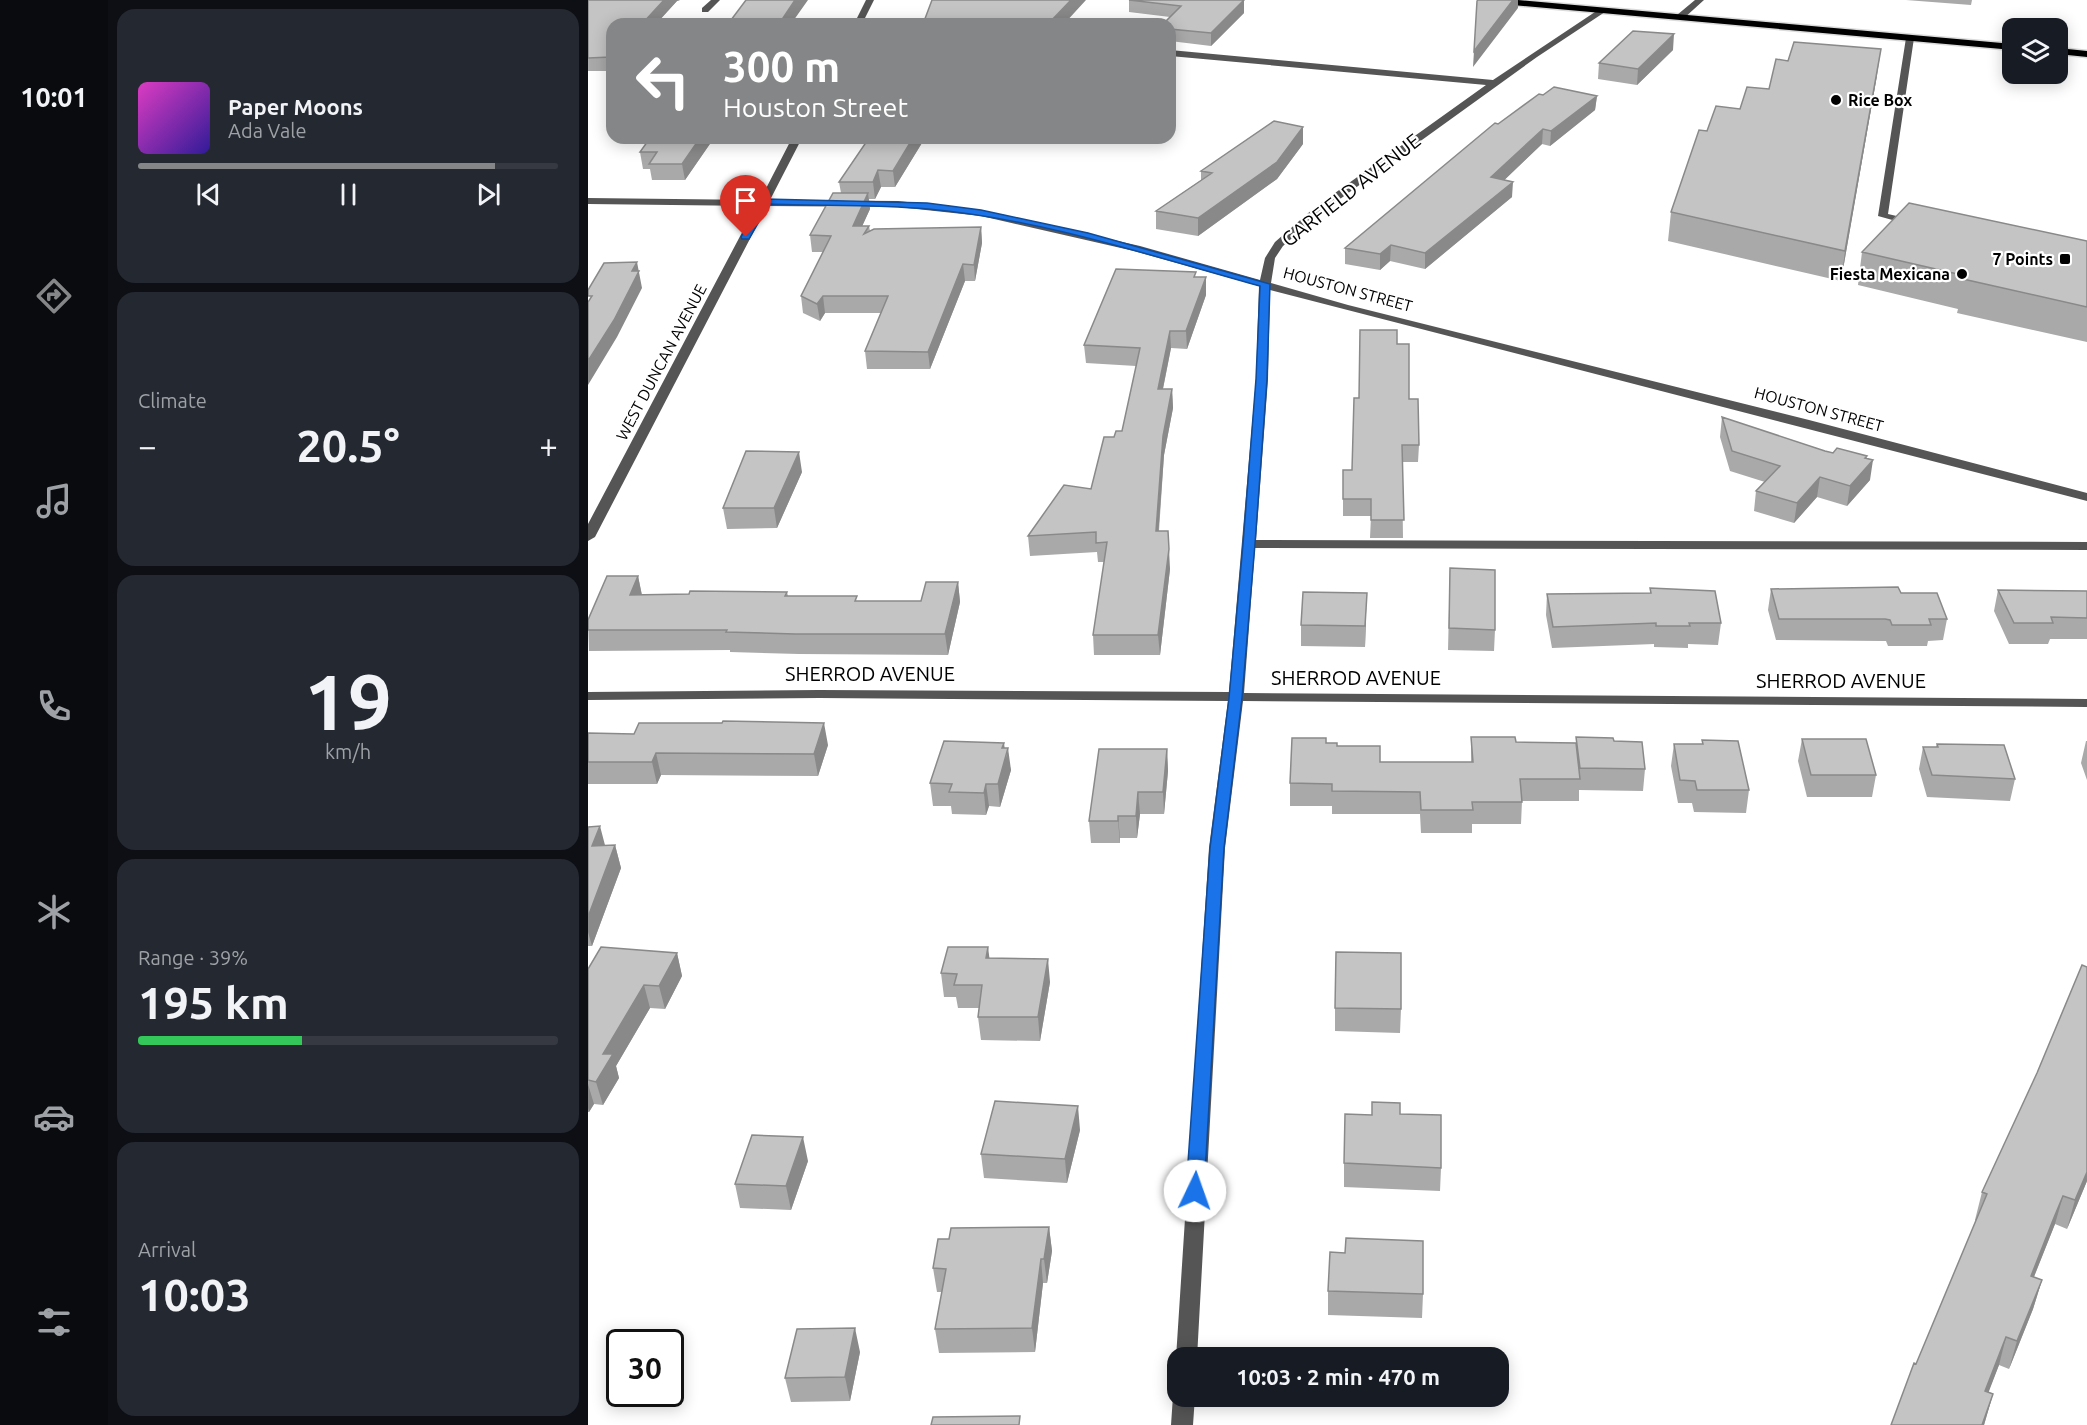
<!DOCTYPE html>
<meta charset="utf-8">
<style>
body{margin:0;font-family:Ubuntu,sans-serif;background:#242831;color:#f1f3f6;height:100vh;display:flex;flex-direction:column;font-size:22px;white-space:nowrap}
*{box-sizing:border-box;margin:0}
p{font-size:20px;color:#9ea1a6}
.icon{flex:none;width:33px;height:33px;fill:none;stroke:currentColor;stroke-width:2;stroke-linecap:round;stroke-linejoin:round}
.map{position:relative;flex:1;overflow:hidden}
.drawer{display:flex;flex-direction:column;gap:9px;padding:9px;background:#0d0f14;width:480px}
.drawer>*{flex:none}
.hud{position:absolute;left:18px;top:18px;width:570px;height:126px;border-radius:18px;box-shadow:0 3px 15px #0003;background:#858687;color:#fff;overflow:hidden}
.controls{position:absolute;left:1414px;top:18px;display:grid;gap:12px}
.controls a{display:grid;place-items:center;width:66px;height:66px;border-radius:12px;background:#171b24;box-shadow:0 3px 15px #0003;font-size:30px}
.speed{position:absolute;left:18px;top:1329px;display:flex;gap:12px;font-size:30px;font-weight:700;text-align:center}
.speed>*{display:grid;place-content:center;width:78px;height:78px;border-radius:50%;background:#171b24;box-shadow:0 3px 15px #0003;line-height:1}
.speed .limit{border:3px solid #111;border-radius:9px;background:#fff;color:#111}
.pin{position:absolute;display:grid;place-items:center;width:51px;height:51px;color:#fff;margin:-62px -26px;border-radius:50% 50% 50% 0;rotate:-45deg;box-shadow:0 0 6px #0007}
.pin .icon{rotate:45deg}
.me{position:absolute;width:66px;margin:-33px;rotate:3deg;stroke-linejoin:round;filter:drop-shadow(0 0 4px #0008)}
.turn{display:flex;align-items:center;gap:21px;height:126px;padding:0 18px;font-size:27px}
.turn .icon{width:78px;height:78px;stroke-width:2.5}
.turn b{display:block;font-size:42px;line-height:51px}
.big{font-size:45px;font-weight:700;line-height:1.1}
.drawer .widget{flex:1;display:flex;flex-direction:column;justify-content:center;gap:9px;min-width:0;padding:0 21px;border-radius:18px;background:#242831}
.drawer .dial{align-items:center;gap:0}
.dial b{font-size:78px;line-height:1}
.song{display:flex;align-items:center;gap:18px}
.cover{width:72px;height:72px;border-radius:9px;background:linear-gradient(135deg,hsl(310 70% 55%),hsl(250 70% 35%))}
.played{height:6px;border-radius:3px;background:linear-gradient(90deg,#858687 85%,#363941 85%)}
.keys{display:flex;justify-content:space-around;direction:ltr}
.heat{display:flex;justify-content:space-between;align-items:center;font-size:33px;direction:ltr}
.charge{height:9px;border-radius:4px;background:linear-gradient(90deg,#34c759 39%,#363941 0)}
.trip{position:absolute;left:579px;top:1347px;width:342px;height:60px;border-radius:18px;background:#171b24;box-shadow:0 3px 15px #0003;font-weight:700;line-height:60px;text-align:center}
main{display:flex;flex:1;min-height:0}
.tabs{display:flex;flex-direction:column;width:108px;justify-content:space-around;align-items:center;background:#090b0e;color:#9ea1a6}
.tabs .icon{width:42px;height:42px}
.tabs .selected{color:#858687}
.tabs b{font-size:27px;color:#f1f3f6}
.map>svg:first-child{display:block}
</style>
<main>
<nav class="tabs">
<b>10:01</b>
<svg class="icon selected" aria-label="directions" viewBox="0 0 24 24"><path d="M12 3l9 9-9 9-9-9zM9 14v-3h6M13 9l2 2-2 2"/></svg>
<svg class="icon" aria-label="music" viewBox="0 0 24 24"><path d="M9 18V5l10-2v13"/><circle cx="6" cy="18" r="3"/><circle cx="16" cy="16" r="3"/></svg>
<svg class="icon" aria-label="phone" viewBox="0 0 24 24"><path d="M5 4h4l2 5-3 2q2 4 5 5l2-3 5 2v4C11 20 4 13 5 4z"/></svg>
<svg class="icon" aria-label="climate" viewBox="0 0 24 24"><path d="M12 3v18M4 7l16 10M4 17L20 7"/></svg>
<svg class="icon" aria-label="car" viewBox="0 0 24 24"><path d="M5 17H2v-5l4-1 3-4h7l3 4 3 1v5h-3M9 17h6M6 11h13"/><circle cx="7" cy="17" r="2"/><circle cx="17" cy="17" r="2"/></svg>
<svg class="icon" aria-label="filters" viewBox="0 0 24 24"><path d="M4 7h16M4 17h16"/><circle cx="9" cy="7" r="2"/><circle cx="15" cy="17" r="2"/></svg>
</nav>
<section class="drawer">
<div class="widget">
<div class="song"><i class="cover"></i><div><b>Paper Moons</b><p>Ada Vale</p></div></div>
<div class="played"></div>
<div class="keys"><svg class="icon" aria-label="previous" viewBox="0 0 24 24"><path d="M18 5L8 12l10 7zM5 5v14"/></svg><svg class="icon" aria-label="pause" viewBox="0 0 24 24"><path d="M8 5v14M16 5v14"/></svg><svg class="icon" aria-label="next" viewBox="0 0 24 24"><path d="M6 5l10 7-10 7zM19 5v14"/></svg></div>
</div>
<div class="widget"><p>Climate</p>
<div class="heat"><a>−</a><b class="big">20.5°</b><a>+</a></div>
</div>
<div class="widget dial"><b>19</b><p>km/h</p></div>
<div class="widget"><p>Range · 39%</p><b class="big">195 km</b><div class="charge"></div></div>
<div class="widget"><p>Arrival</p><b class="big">10:03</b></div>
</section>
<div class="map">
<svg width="1499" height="1425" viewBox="0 0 1499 1425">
<rect width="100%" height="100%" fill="#fff"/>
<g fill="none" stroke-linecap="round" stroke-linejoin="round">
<defs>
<path id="major" d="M898,0H930L1425,44V50L902,3Z
M1470,48L1499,51V57L1470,54Z"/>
</defs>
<use href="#major" stroke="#dbdbdb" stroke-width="3"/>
<path fill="#555" fill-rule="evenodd" d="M123,0H132L120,12H114V8Z
M278,0H286L274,24H266Z
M1107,0H1116L1095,19H1089V15Z
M1013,8L1020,10L949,57L734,212L695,246L687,258L683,283L760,305L1221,420L1499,493V501L682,290L680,379L668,540L1499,542V550L667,548L656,693L1499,699V707L655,701L637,848L609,1358H590V1362L588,1358L621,848L640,701L231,698L0,700V692L231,690L641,692L668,379L671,286L546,251L393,216L310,207L179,206L7,537L0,541V524L168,206L0,204V198L172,200L204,138H214L182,200L310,201L393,210L552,246L672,280L677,258L687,242L726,208L898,85L582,56V50L905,80Z
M1322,35L1326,38L1300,214L1330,221L1331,223L1326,226L1290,216L1318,38Z
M590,1389V1396H607L605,1425H583L585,1396Z"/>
<use href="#major" fill="#000" fill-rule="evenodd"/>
</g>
<path fill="#a9a9a9" d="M0,0H92L89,1L68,24H24V71H0Z
M541,0H656V13L623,46L582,41V17L541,12Z
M1318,0H1384L1383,5Z
M1085,50L1049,85L1010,79L1011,63Z
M1289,75L1253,281L1080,241L1083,212L1119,131L1181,89Z
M955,95L1009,96L1007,110L962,146L954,144L916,180L924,197L837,269L802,261L792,270L757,264V248L910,124Z
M126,138L97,180H64L62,169H55L52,152Z
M281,138H337L307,187H293L287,199H281L282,209L274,226H281L282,231L393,227L394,243L387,281H377L342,369H279L277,351L293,313H237L232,321L215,313L213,296L235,252H224L222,235L253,193L251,182Z
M715,144L689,179L610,236L568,229V211L613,180V171Z
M1499,241V342L1369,313L1370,309L1270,285L1274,252Z
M608,277H618V295L599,349L583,348L575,389H584L585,408L576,455L571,531L582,569L572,655H506L505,635L516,562H510L509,552L442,556L440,536L503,489L526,437L534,431L548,366L498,363L496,345Z
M809,344L831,445L830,462H814L815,538H782L783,516H755V470H764L771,398Z
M1134,417L1237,451L1279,459L1282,480L1259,506L1229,497L1206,523L1166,511L1168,491L1177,482L1142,471L1132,437Z
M214,472L189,528L139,529L135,508Z
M862,568L907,630L906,651L860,650Z
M50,576L54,595L199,592L200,596L270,601H333L370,582L372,602L360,655L211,654L142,652V650L1,651L0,620Z
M1062,588L1133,623L1130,645L1100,644V648L1066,647V644L964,648L958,615L959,594L1062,593Z
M1183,589L1313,593L1359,619L1355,640L1340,641L1339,646H1300L1298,641H1294L1188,640L1180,610Z
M1410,590L1499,591V639H1462L1460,644H1421L1406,611Z
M778,614L777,647L713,646V625Z
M0,733L240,745L230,776L73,775L69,784H0Z
M883,737L928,742L988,743V737L1026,741L1057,769L1055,791L991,790V801H934L933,824H884V833H833L832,814H744V806H702V783L738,743L792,762H883Z
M1214,739L1288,775L1284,797H1219L1210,761Z
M1114,740L1161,790L1158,813L1106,812L1104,803H1090L1083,766L1086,744H1114Z
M1498,741H1499V780L1493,763Z
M1349,744L1427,779L1422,801L1339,797L1331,769L1335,747H1348Z
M416,748L423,770L412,807L401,806L398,815L364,814L363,806H345L342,783Z
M579,749L580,771L576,814H552L549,838H532V843H503L501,821Z
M0,827L17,846L27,845L33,868L4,946H0Z
M89,953L94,976L77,1009L62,1008L28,1066L31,1078L15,1105L6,1104L1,1112H0V969Z
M401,958L462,982L452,1041L393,1040L390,1017L391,1008H370L368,997H356L353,973Z
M747,1008L813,1009L812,1033L747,1031Z
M812,1114L853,1168L852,1191L756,1187V1163L784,1115Z
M492,1130L479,1183L396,1178L393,1154Z
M220,1161L203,1210L152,1208L147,1184Z
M1499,1181L1479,1229L1467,1224L1446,1277L1454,1280L1445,1309L1421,1369L1411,1365L1400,1392L1405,1394L1396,1425H1303L1388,1221L1387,1220L1394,1192Z
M461,1227L464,1251L459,1283H455L447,1352L351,1353L347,1329L354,1292H349L345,1268L361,1239Z
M740,1291L835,1294L834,1318L740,1315Z
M272,1352L262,1401L203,1402L197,1378Z"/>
<path fill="#898989" d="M76,0H92L89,1L68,24H54Z
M207,0H220L203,24H191Z
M483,0H498L476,24H460Z
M656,0V13L623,46V33Z
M925,0H930V8L885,67L886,51Z
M1086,34L1085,50L1049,85L1050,69Z
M1293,49L1289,75L1253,281L1257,251Z
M1009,96L1007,110L962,146L963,131Z
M715,127V144L689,179L610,236V218Z
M955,129L954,144L903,193V177Z
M112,138H126L97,180L94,164Z
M325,138H337L307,187L305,171Z
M290,170L293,187L287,199L285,182Z
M925,182L924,197L837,269V253Z
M280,193L282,209L267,242L265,226Z
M393,227L394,243L387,281L386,265Z
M803,245L802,261L792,270V254Z
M49,262L54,288L29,337L0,385V361L44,271Z
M375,264L377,281L342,369L340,352Z
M618,277V295L599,349L598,331Z
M235,296L237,313L232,321L229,304Z
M582,331L583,348L571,408L570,389Z
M584,389L585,408L576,455L569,551L568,531L575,436Z
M211,452L214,472L189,528L186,508Z
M1279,456L1277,469L1285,460L1282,480L1259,506L1262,486Z
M1232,477L1229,497L1206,523L1209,503Z
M581,549L582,569L572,655L570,635Z
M50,576L54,596L42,595Z
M370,582L372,602L360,655L357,634Z
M779,593L778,614L777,647V626Z
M236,723L240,745L230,776L226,754Z
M416,743L418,758L420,748L423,770L412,807L410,784L414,748Z
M579,749L580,771L576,814L575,792Z
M68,753L73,775L69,784L64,762Z
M398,784L401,806L398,815L396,793Z
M550,792L552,814L549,838L548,816Z
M530,816L532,838V843L530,821Z
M12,826L18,849L4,846Z
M27,845L33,868L4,946L0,932V917Z
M400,947L403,970L398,958Z
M89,953L94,976L77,1009L71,986Z
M460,959L462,982L452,1041L450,1017Z
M56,985L62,1008L28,1066L31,1078L15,1105L8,1082L15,1054Z
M0,1084L6,1104L1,1112L0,1108Z
M490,1106L492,1130L479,1183L477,1159Z
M215,1137L220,1161L203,1210L198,1186Z
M1499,1172V1181L1479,1229L1487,1200Z
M1475,1196L1467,1224L1435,1304L1443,1276Z
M461,1227L464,1251L459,1283L456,1259Z
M453,1259L455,1283L447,1352L444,1328Z
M1454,1280L1445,1309L1421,1369L1429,1341Z
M267,1328L272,1352L262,1401L257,1377Z
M1418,1337L1411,1365L1390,1420L1397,1391Z
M1405,1394L1396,1425H1394Z"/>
<path fill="#c4c4c4" stroke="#898989" stroke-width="1.5" d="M0,0H76L54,24H24V56L23,57L0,58Z
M158,0H207L191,24H140Z
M344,0H483L460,24H335Z
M541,0H656L623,33L582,29V24H575L593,6Z
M890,0H925L886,51L889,1Z
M1045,31L1086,34L1050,69L1011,63Z
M1206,42L1293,49L1257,251L1083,212L1111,130L1119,131L1128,106L1152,109L1159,87L1181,89L1188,59L1200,61Z
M966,87L1009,96L963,131L955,129L903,177L925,182L837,253L803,245L792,254L757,248L907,123L910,124L951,94L955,95Z
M686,121L715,127L689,162L610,218L568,211L624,173L613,171Z
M62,138H112L94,164H61L69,152H52Z
M281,138H325L305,171L290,170L285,182H251Z
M245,193H280L265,226H281L276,234L286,229L393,227L386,265L375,264L340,352L277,351L300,296H235L229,304L213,296L243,236L222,235Z
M1321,203L1499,241V307L1375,279L1378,276L1274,252Z
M49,262L44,271H51L26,320L0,361V302L4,296H0V290L16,263Z
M528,269L608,272L606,277H618L598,331H582L570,389H584L575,436L568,531H580L581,549L570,635H505L519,542L508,543V532L440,536L476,485L503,489L516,437H526L528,431H534L552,348L496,345Z
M772,330H809V344H821V399H830L831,445H814L816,520H783V499H755V470H764L766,398H771Z
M1134,417L1237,451L1245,453L1249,448L1279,456L1277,458L1285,460L1262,486L1232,477L1209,503L1168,491L1192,466L1144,451Z
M158,451L211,452L186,508H135Z
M862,568L907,570V630L861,628Z
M19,576H50L42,595L101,594L102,591L199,592L197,596H269L267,601H333L338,582H370L357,634H207L138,632L139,630H0V620Z
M1310,587L1313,593H1349L1359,619H1341L1343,625H1304L1302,620L1297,619H1191L1183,589Z
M1062,588L1127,591L1133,623H1101L1102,626H1068V623L965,627L959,594L1063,593Z
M1410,590L1499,591V618L1463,617L1465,623H1426Z
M715,592L779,593L777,626L713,625Z
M135,721L236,723L226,754L68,753L64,762H0V733L46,734L51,723H134Z
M883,737H927L928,742L988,743L992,779H932L934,802H884L885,810H833L832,792L744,791V784L702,783L704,738H738V743H749V746H792V762H885Z
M988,737L1025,738L1026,741L1054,742L1057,769L992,768Z
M1214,739H1278L1288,775H1223Z
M1114,740L1150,741L1161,790H1109L1107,781L1092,780L1086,744H1115Z
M356,741L416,743L414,748H420L410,784H398L396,793L361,792L364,784L342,783Z
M1349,744L1416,745L1427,779L1344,775L1335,747H1350Z
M511,749H579L575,792H550L548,816H530V821H501Z
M12,826L4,846L27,845L0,917V827Z
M13,947L89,953L71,986L56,985L15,1054H25L8,1082L0,1080V969Z
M360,947H400L398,958L460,959L450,1017H390L394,985H366L369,974L353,973Z
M748,952L813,953V1009L747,1008Z
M1494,965L1499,967V1172L1487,1200L1475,1196L1465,1220L1443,1276L1454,1280L1429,1341L1418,1337L1397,1391L1405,1394L1394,1425H1303L1326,1363L1328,1364L1399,1194L1394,1192L1449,1073Z
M407,1101L490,1106L477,1159L393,1154Z
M784,1102L812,1103V1114L853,1115V1168L756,1163L757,1114L784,1115Z
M164,1135L215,1137L198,1186L147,1184Z
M461,1227L456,1259H453L444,1328L347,1329L358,1269L345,1268L350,1239H361L363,1228Z
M758,1238L835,1241V1294L740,1291L742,1252L757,1253Z
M267,1328L257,1377L197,1378L209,1329Z
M432,1416L431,1425H343L345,1417Z"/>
<path fill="#1a73e8" stroke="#114b97" stroke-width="1.5" d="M177,199L339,203L393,210L500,233L682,284L679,379L667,544L654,698L636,848L616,1191L613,1196L607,1198L601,1196L598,1191L622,848L641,698L655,544L668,379L672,286C563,256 453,219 340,209C287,204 233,206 181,204L161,239H154L153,237L173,202Z"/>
<g fill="#000" stroke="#fff" stroke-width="2">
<circle cx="1248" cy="100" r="6"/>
<rect x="1471" y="253" width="12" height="12" rx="3"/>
<circle cx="1374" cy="274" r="6"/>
</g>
<g text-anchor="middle" stroke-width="4.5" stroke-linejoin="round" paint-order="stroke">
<g font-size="16" font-weight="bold" fill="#000" stroke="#fff" text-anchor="end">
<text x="1260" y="106" text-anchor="start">Rice Box</text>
<text x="1465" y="265">7 Points</text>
<text x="1362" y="280">Fiesta Mexicana</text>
</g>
<g font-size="16" fill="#000" stroke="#fff">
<text transform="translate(760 289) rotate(15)" y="6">HOUSTON STREET</text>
<text transform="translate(73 362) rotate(-62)" y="6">WEST DUNCAN AVENUE</text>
<text transform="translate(1231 409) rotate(15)" y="6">HOUSTON STREET</text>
</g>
<g font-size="20" fill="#000" stroke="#fff">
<text transform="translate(763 190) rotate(-38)" y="7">GARFIELD AVENUE</text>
<text x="282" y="681">SHERROD AVENUE</text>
<text x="768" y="685">SHERROD AVENUE</text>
<text x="1253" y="688">SHERROD AVENUE</text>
</g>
</g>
</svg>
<div class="controls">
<a><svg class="icon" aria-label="layers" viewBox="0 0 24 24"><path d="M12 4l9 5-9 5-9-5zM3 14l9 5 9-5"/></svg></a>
</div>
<div class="speed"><div class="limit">30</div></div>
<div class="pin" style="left:158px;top:237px;background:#d93025"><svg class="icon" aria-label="arrive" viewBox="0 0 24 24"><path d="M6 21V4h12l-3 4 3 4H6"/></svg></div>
<svg class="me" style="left:607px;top:1191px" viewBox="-20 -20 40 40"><circle r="19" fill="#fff"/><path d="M0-13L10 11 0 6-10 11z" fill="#1a73e8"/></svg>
<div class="trip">10:03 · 2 min · 470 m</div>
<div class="hud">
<div class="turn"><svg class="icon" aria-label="left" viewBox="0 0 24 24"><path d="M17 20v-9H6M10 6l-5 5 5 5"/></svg><div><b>300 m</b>Houston Street</div></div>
</div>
</div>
</main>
